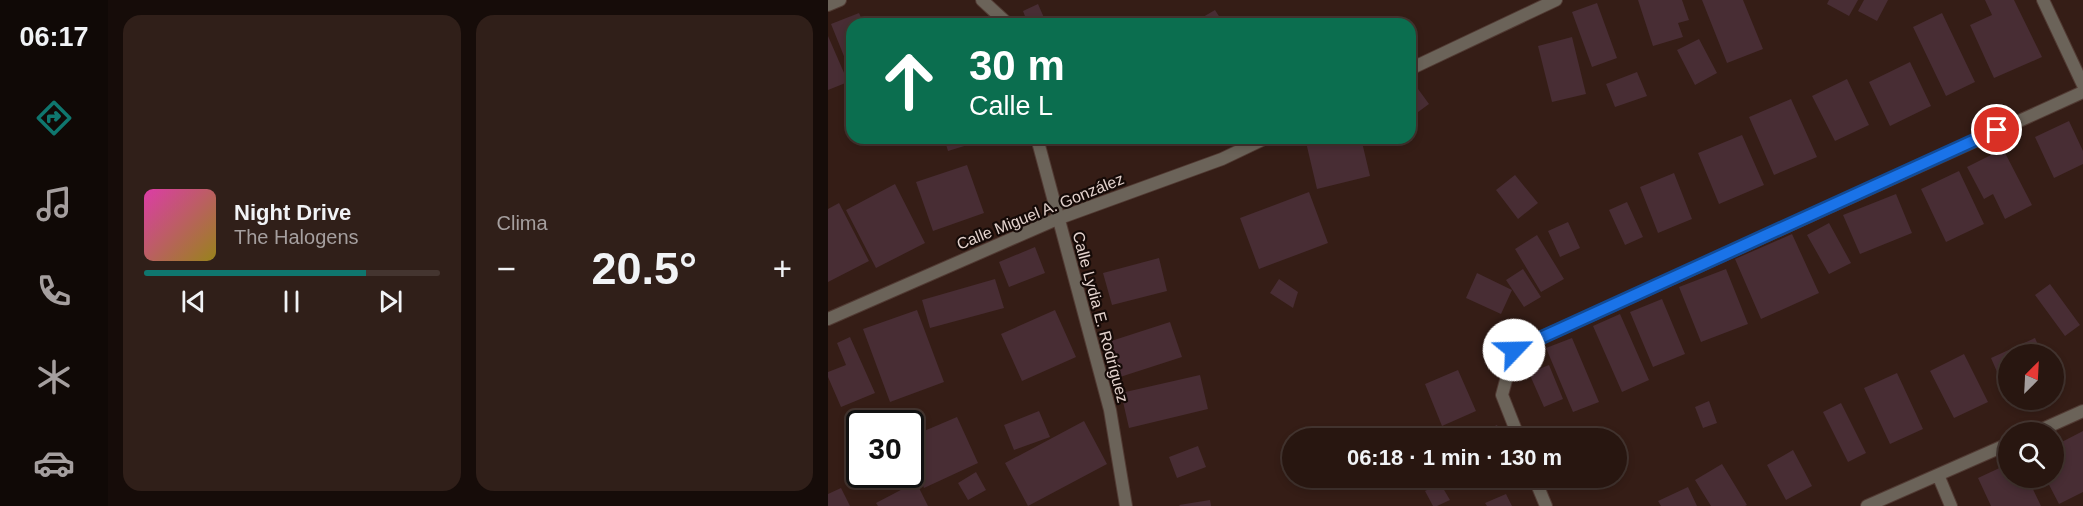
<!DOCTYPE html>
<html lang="es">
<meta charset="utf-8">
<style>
body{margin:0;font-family:Helvetica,sans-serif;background:#301f19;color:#f1f3f6;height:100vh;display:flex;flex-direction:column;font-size:22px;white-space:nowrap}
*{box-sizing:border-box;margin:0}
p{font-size:20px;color:#a59f9f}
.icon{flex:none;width:33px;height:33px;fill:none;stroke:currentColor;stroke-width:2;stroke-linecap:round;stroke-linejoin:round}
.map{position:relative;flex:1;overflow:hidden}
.panel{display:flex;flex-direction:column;gap:15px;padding:15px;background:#160c09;width:720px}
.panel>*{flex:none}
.top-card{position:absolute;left:18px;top:18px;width:570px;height:126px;border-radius:18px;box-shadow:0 3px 9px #0003,0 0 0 2px #443530;background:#0b6e4f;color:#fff;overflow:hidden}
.needle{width:39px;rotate:24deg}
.tools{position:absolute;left:1170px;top:344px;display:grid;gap:12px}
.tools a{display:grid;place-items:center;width:66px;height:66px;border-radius:50%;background:#281610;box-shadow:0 3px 9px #0003,0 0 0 2px #443530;font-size:30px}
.speed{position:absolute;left:18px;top:410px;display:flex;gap:12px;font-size:30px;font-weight:700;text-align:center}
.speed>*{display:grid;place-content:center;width:78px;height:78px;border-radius:50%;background:#281610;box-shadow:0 3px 9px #0003,0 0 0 2px #443530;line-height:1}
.speed .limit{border:3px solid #111;border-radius:9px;background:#fff;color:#111}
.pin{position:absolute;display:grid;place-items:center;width:51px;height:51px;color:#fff;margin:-26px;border:3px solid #fff;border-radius:50%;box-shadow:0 2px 6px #0007}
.me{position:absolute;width:66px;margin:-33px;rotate:66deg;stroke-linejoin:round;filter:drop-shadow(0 0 4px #0008)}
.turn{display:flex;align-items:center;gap:21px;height:126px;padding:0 24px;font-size:27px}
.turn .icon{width:78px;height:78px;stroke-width:2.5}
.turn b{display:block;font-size:42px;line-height:51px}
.big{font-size:45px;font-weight:800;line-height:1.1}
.panel .card{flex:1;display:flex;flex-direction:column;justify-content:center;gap:9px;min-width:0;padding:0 21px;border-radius:18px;background:#301f19}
.song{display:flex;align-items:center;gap:18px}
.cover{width:72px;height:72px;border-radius:9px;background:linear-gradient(135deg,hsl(320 70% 55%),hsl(50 70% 35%))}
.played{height:6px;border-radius:3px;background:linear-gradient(90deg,#0f766e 75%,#443530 75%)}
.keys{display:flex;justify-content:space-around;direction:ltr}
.heat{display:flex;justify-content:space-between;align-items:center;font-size:33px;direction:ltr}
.panel .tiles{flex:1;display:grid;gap:15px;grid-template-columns:repeat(2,1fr)}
.trip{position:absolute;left:454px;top:428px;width:345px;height:60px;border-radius:30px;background:#281610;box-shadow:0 3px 9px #0003,0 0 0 2px #443530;font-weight:800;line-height:60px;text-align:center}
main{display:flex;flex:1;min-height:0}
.menu{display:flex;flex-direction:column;width:108px;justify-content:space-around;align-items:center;background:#100906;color:#a59f9f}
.menu .icon{width:42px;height:42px}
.menu .active{color:#0f766e}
.menu b{font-size:27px;color:#f1f3f6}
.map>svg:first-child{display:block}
</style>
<main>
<nav class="menu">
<b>06:17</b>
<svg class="icon active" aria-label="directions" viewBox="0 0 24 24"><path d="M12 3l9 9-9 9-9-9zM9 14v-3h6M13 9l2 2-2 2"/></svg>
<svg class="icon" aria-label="music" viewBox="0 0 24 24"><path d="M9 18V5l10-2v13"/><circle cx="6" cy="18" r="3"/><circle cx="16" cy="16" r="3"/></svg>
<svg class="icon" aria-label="phone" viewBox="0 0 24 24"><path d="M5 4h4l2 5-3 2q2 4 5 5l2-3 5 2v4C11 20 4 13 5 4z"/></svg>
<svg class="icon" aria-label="climate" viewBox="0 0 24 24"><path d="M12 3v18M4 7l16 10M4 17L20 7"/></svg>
<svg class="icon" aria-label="car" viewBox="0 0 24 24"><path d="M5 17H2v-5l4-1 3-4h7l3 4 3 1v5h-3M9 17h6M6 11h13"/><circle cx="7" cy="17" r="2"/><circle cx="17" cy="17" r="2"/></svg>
</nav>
<section class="panel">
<div class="tiles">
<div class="card">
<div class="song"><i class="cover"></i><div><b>Night Drive</b><p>The Halogens</p></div></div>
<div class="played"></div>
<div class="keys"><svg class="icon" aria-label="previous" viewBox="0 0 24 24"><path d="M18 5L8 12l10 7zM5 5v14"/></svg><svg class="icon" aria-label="pause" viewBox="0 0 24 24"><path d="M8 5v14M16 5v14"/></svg><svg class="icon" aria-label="next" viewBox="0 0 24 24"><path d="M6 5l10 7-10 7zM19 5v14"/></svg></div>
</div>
<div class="card"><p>Clima</p>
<div class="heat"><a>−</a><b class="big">20.5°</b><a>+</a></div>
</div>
</div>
</section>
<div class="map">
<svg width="1255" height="506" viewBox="0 0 1255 506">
<rect width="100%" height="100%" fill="#351d16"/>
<path fill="#482d34" d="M810,0H854L861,20L850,23L855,37L825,46Z
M874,0H915L935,49L899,63Z
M1001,0H1030L1021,16L999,4Z
M1036,0H1060L1049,21L1030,11Z
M1157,0H1186L1214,57L1166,78L1142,25L1164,15Z
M769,3L789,58L764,67L744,12Z
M210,4L217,20L208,24H200L195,11Z
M387,10L396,24H380L375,17Z
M31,13L36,24H24V76L3,24Z
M1114,13L1147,82L1118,96L1085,27Z
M0,36L20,82L0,90Z
M744,37L758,94L724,102L710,46Z
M871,39L889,73L867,85L849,50Z
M1082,62L1103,106L1062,126L1041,82Z
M809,72L819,96L787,107L778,84Z
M1019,79L1041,125L1007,141L984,96Z
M585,82L601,104L582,118V84Z
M963,99L989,157L946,175L921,117Z
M1241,121L1255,151V164L1226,178L1207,137Z
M914,135L936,185L891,204L870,153Z
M116,138H159V139L120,151Z
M477,138H533L542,176L489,189Z
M1175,149L1204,205L1177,219L1165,194L1156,199L1139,167Z
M139,165L156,213L105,231L88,182Z
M1131,171L1156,224L1118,242L1093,189Z
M846,173L864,219L830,233L812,187Z
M687,175L710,203L690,219L668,190Z
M67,184L97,243L48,268L18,210Z
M481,192L500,243L431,269L412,218Z
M1068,194L1084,233L1032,254L1015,215Z
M799,202L815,237L797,245L781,210Z
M11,203L41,261L0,282V209Z
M740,222L752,248L732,257L720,231Z
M1001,223L1023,263L1001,274L979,235Z
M964,234L991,293L933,319L907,259Z
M709,235L736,279L713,292L687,249Z
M207,247L217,273L181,287L171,262Z
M331,258L339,291L284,305L275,273Z
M695,269L713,297L696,307L678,280Z
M898,269L920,324L873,342L851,287Z
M649,273L684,290L673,314L638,298Z
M167,279L176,308L102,328L94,300Z
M451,279L470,292L465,308L442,293Z
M1222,284L1252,325L1237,336L1207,295Z
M834,299L857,354L825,367L802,312Z
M89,310L116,382L62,402L35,329Z
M227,310L248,357L194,381L173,334Z
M792,314L821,380L794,392L765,326Z
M342,322L354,357L289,378L277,343Z
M22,337L47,393L13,407L0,377V372L18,365L9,343Z
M744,338L771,402L745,412L718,348Z
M1207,338L1214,354H1180V397L1163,358Z
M1136,354L1160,402L1126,418L1102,371Z
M721,365L735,399L716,407L701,373Z
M630,370L648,411L614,426L597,384Z
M1069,373L1095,429L1062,444L1036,388Z
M372,375L380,409L301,428L293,393Z
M881,401L889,423L875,428L867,407Z
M1013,403L1038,453L1020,462L995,412Z
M211,411L222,437L186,450L176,425Z
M129,417L150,463L96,488L82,457V437Z
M256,421L279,464L200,506L177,463Z
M669,425L675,438H641Z
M1255,431V492L1231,504L1217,477H1226V446Z
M370,446L378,467L349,478L341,457Z
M965,450L984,486L958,500L939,465Z
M894,464L919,505L917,506H883L867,480Z
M1180,464V477H1199L1213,506H1163L1150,478Z
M148,472L158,490L140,500L130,483Z
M88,482L100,506H50L48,503Z
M612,483L622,500L609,506H605L597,491Z
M860,487L869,506H833L830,501Z
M13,488L22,506H0V494Z
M678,494L684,506H659L657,503Z
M382,500L383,506H352L351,505Z"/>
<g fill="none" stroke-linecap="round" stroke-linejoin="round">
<defs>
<path id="street" d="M154,0L180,24
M1215,0L1255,85
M0,5L12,0
M582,69L728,0
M209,138L282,410L298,506
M0,319L229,219L394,159L438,138
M1208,432L1255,411
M691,438L674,395L686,350L1255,92
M1110,475L1123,506
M706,477L718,506
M1039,506L1180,444"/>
</defs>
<use href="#street" stroke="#513a33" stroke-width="14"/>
<use href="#street" stroke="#6b6359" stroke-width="12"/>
</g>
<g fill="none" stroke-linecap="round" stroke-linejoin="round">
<defs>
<path id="route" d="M686,350L1169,130"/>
</defs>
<use href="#route" stroke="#114b97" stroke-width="15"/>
<use href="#route" stroke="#1a73e8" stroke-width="10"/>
</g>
<g text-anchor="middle" stroke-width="4.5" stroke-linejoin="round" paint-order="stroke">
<g font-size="16" fill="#e3d2cd" stroke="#150a07">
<text transform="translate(212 211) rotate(-22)" y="6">Calle Miguel A. González</text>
<text transform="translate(273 317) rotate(75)" y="6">Calle Lydia E. Rodríguez</text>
</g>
</g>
</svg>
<div class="tools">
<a><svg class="needle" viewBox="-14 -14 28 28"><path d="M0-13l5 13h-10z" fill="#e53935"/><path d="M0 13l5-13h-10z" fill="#a59f9f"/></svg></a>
<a><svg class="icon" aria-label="search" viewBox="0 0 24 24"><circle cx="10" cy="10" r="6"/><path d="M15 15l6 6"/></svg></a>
</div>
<div class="speed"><div class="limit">30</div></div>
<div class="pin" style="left:1169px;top:130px;background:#d93025"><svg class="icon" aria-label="arrive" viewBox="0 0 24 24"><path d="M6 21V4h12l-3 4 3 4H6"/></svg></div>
<svg class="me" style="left:686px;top:350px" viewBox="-20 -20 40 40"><circle r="19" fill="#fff"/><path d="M0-13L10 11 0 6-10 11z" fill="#1a73e8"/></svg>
<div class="trip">06:18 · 1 min · 130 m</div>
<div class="top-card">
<div class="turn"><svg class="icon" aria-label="ahead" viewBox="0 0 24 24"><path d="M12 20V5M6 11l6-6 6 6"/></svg><div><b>30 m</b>Calle L</div></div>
</div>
</div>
</main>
